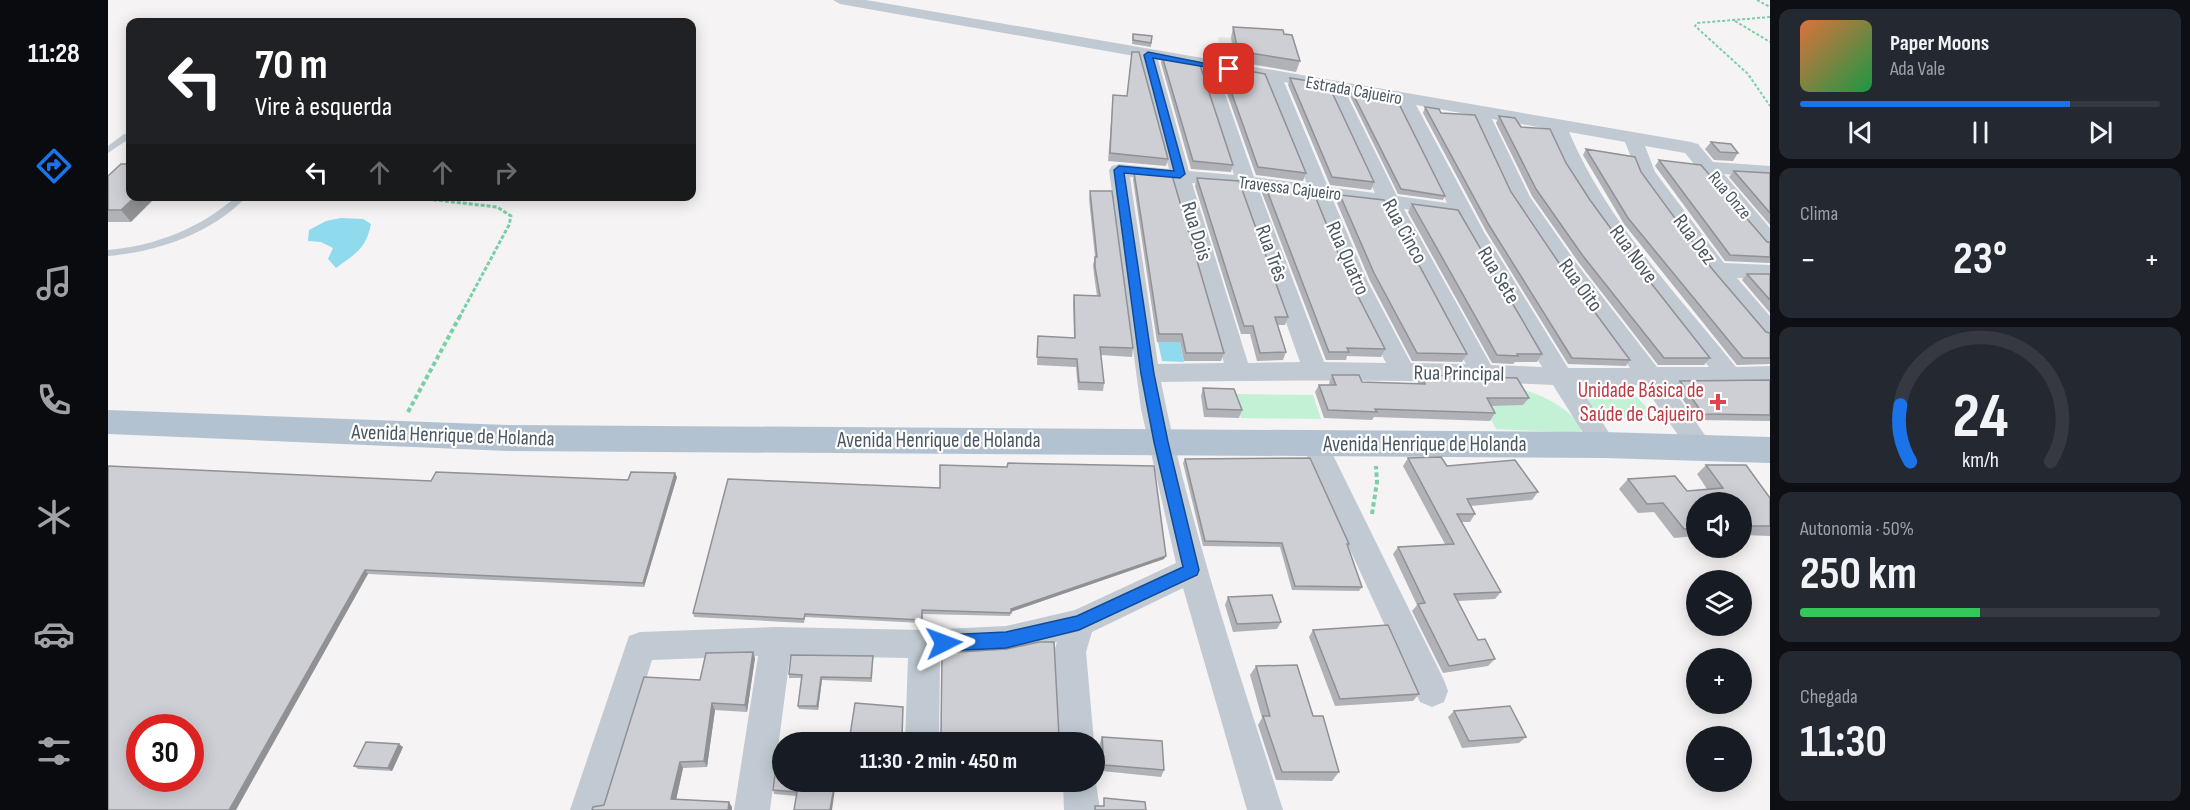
<!DOCTYPE html>
<html lang="pt">
<meta charset="utf-8">
<style>
body{margin:0;font-family:"Sofia Sans Condensed",sans-serif;background:#242831;color:#f1f3f6;height:100vh;display:flex;flex-direction:column;font-size:22px;white-space:nowrap}
*{box-sizing:border-box;margin:0}
p{font-size:20px;color:#9ea1a6}
.icon{flex:none;width:33px;height:33px;fill:none;stroke:currentColor;stroke-width:2;stroke-linecap:round;stroke-linejoin:round}
.map{position:relative;flex:1;overflow:hidden}
.sheet{display:flex;flex-direction:column;gap:9px;padding:9px;background:#0d0f14;width:420px}
.sheet>*{flex:none}
.hud{position:absolute;left:18px;top:18px;width:570px;height:183px;border-radius:12px;box-shadow:0 3px 15px #0003;background:#202124;color:#fff;overflow:hidden}
.tools{position:absolute;left:1578px;top:492px;display:grid;gap:12px}
.tools a{display:grid;place-items:center;width:66px;height:66px;border-radius:50%;background:#171b24;box-shadow:0 3px 15px #0003;font-size:30px}
.speed{position:absolute;left:18px;top:714px;display:flex;gap:12px;font-size:30px;font-weight:700;text-align:center}
.speed>*{display:grid;place-content:center;width:78px;height:78px;border-radius:50%;background:#171b24;box-shadow:0 3px 15px #0003;line-height:1}
.speed .limit{border:9px solid #d22;background:#fff;color:#111}
.pin{position:absolute;display:grid;place-items:center;width:51px;height:51px;color:#fff;margin:-26px;border-radius:12px;box-shadow:0 3px 9px #0006}
.me{position:absolute;width:66px;margin:-33px;rotate:87deg;stroke-linejoin:round;filter:drop-shadow(0 0 4px #0008)}
.turn{display:flex;align-items:center;gap:21px;height:126px;padding:0 30px;font-size:27px}
.turn .icon{width:78px;height:78px;stroke-width:2.5}
.turn b{display:block;font-size:42px;line-height:51px}
.lanes{display:flex;align-items:center;height:57px;padding:0 30px;background:#0003;justify-content:center;gap:30px;direction:ltr}
.lanes .off{opacity:.35}
.big{font-size:45px;font-weight:700;line-height:1.1}
.sheet .card{flex:1;display:flex;flex-direction:column;justify-content:center;gap:9px;min-width:0;padding:0 21px;border-radius:12px;background:#242831}
.sheet .dial{align-items:center;gap:0}
.dial svg{height:156px;overflow:visible;fill:none;stroke:#363941;stroke-width:7;stroke-linecap:round;text-anchor:middle}
.dial text{fill:#f1f3f6;stroke:none}
.song{display:flex;align-items:center;gap:18px}
.cover{width:72px;height:72px;border-radius:9px;background:linear-gradient(135deg,hsl(20 70% 55%),hsl(140 70% 35%))}
.played{height:6px;border-radius:3px;background:linear-gradient(90deg,#1a73e8 75%,#363941 75%)}
.keys{display:flex;justify-content:space-around;direction:ltr}
.heat{display:flex;justify-content:space-between;align-items:center;font-size:33px;direction:ltr}
.charge{height:9px;border-radius:4px;background:linear-gradient(90deg,#34c759 50%,#363941 0)}
.trip{position:absolute;left:664px;top:732px;width:333px;height:60px;border-radius:30px;background:#171b24;box-shadow:0 3px 15px #0003;font-weight:700;line-height:60px;text-align:center}
main{display:flex;flex:1;min-height:0}
.tabs{display:flex;flex-direction:column;width:108px;justify-content:space-around;align-items:center;background:#090b0e;color:#9ea1a6}
.tabs .icon{width:42px;height:42px}
.tabs .selected{color:#1a73e8}
.tabs b{font-size:27px;color:#f1f3f6}
.map>svg:first-child{display:block}
</style>
<main>
<nav class="tabs">
<b>11:28</b>
<svg class="icon selected" aria-label="directions" viewBox="0 0 24 24"><path d="M12 3l9 9-9 9-9-9zM9 14v-3h6M13 9l2 2-2 2"/></svg>
<svg class="icon" aria-label="music" viewBox="0 0 24 24"><path d="M9 18V5l10-2v13"/><circle cx="6" cy="18" r="3"/><circle cx="16" cy="16" r="3"/></svg>
<svg class="icon" aria-label="phone" viewBox="0 0 24 24"><path d="M5 4h4l2 5-3 2q2 4 5 5l2-3 5 2v4C11 20 4 13 5 4z"/></svg>
<svg class="icon" aria-label="climate" viewBox="0 0 24 24"><path d="M12 3v18M4 7l16 10M4 17L20 7"/></svg>
<svg class="icon" aria-label="car" viewBox="0 0 24 24"><path d="M5 17H2v-5l4-1 3-4h7l3 4 3 1v5h-3M9 17h6M6 11h13"/><circle cx="7" cy="17" r="2"/><circle cx="17" cy="17" r="2"/></svg>
<svg class="icon" aria-label="filters" viewBox="0 0 24 24"><path d="M4 7h16M4 17h16"/><circle cx="9" cy="7" r="2"/><circle cx="15" cy="17" r="2"/></svg>
</nav>
<div class="map">
<svg width="1662" height="810" viewBox="0 0 1662 810">
<rect width="100%" height="100%" fill="#f5f3f3"/>
<path fill="#e6e4e5" d="M1110,37L1180,41L1188,69L1115,64Z"/>
<path fill="#c3f1d5" d="M1366,388C1383,388 1402,387 1419,391C1435,395 1474,415 1473,433L1388,429Z
M1126,394L1205,395L1213,419L1133,418Z
M1476,395L1529,397L1543,412L1544,417L1540,419L1493,417L1485,412Z"/>
<path fill="#90daee" d="M233,218L255,219L263,224C258,249 248,253 228,268L220,259L225,248L213,242L200,241L201,230L218,221Z
M1050,342H1072L1076,362L1054,361Z"/>
<g fill="none" stroke-linecap="round" stroke-linejoin="round">
<path stroke="#7ad0a6" stroke-width="2" stroke-dasharray="3 2" stroke-linecap="butt" d="M1649,0L1662,7
M1662,17L1589,23L1587,26L1640,74L1662,106
M1627,21L1662,42"/>
<path stroke="#7ad0a6" stroke-width="3" stroke-dasharray="4 2" stroke-linecap="butt" d="M319,199L389,207L403,216L401,225L351,318"/>
<path stroke="#7ad0a6" stroke-width="4" stroke-dasharray="4.5 3" stroke-linecap="butt" d="M300,412L352,316
M1264,514L1269,482L1268,466"/>
<path fill="#c1cad2" fill-rule="evenodd" d="M16,134H22V138L0,153V146Z
M129,196H139C105,233 49,252 0,256V250C47,246 93,228 129,196Z"/>
<path fill="#c1cad2" fill-rule="evenodd" d="M725,0H758L1583,142L1590,144L1605,162L1662,166V178L1616,174L1662,228V247L1654,246L1577,153L1537,146L1547,172L1616,263L1662,265V279L1629,278L1662,316V339L1654,337L1602,275L1531,177L1517,142L1461,132C1498,220 1568,293 1628,367L1662,366V384L1562,385L1606,448L1602,455L1593,458L1584,455L1535,385L1471,386L1509,445L1505,452L1496,455L1487,452L1445,385C1315,379 1184,380 1053,382C1082,527 1130,669 1175,810H1139L1075,588L984,632L978,652L986,742H952L946,652L949,642L898,654L832,658L831,742H797L800,658L682,656L662,810H626L650,656L544,660L498,810H462L521,636L532,632L668,627L816,630L898,626L967,610L1068,563L1033,409L1001,170L1004,166L1011,164L1061,169L1032,57L732,4ZM1050,60L1091,67L1126,175L1081,171ZM1109,71L1157,79L1199,184L1146,177ZM1176,82L1219,90L1267,193L1220,187ZM1238,93L1289,102L1339,203L1289,196ZM1308,105L1364,115L1402,197L1453,274L1522,368H1460L1376,232ZM1384,119L1441,129L1456,168L1480,205L1536,284L1601,367H1549L1469,264L1422,197ZM1022,177L1064,181L1116,363L1050,364ZM1084,183L1130,187L1192,362L1140,363ZM1151,190L1204,197L1238,282L1278,363L1216,362ZM1225,200L1274,206L1358,364L1303,363L1260,282ZM1296,209L1347,216L1434,367L1383,365Z
M1206,433L1215,436L1219,443L1336,680L1340,691L1336,702L1324,707L1312,702L1193,443L1197,436Z
M987,776L992,810H956L955,782H987Z"/>
<path fill="#b3c2d1" fill-rule="evenodd" d="M0,410L400,425L1496,432L1662,437V463L1496,458L400,451L0,434Z"/>
</g>
<path fill="#b0b2b7" d="M1125,27L1176,34L1192,61L1188,72L1127,61L1123,38Z
M1025,34L1044,36L1043,47L1024,44Z
M1054,56L1125,165L1123,172L1083,169L1053,63Z
M1114,66L1198,173L1195,181L1148,175L1112,74Z
M1182,78L1202,85L1266,182L1263,190L1222,185L1180,85Z
M1244,92L1337,196L1335,200L1290,194L1242,96Z
M1005,95L1060,159L1058,166L1000,161Z
M1317,107L1333,113L1403,192L1455,269L1522,360L1518,366L1460,364L1378,231L1315,113Z
M1391,116L1413,127L1458,163L1482,200L1539,278L1602,358L1596,365H1550L1471,263L1424,196L1388,123Z
M1603,142L1630,153L1625,161L1606,160L1597,149Z
M1478,149L1533,172L1605,270L1658,332L1662,333V364L1629,365L1516,224L1475,155Z
M1551,160L1659,242H1662V263L1617,261L1547,166Z
M1626,171L1662,173V225L1621,177Z
M1026,172L1116,353L1113,361H1076L1072,342H1049L1025,180Z
M0,176L23,222H0Z
M1089,178L1180,317L1177,325H1170L1178,352L1175,360L1149,361L1142,334H1133L1087,186Z
M1157,185L1239,275L1277,349L1273,357L1239,356L1238,360H1218L1154,193Z
M982,191L1025,348L1024,357L993,355L996,383L995,391L970,390L968,367L929,365L930,336L966,338L965,303L966,295L989,296L986,275L985,265L987,257L981,199Z
M1232,195L1359,354L1354,362L1304,361L1262,281L1229,203Z
M1304,204L1434,354L1429,362H1407L1405,364L1384,363L1300,212Z
M1639,274H1662V313L1634,280Z
M1224,375L1254,382L1309,384L1313,375L1421,398L1415,405L1383,406L1387,413L1382,421L1266,417L1264,420L1216,418L1207,392L1211,385H1222L1221,383Z
M1662,380V421L1589,420L1566,387L1572,381Z
M1095,388L1134,410L1131,418L1096,417L1093,396Z
M1300,458L1339,466L1430,492L1424,500L1363,506L1367,514L1362,522H1353L1393,592L1387,599L1350,601L1370,640L1387,659L1380,666L1335,673L1304,611L1309,605L1285,554L1290,547L1337,544L1295,466Z
M1077,459L1241,544L1240,547L1254,587L1251,591L1184,590L1172,547L1095,546L1075,463Z
M1598,465L1662,498V536L1634,535V502H1588V536L1566,538L1546,512L1530,513L1511,489L1520,479L1579,491L1599,489L1589,474Z
M569,477L536,587L260,574L0,810L323,481L520,480Z
M1056,559L903,612L902,616L814,614V623L697,617L696,623L586,617L585,613Z
M1120,597L1173,622L1169,629L1125,632L1117,605Z
M1205,630L1311,694L1305,701L1227,706L1201,637Z
M765,656L764,682L714,680L710,710L691,709L690,706L694,678H681V674Z
M647,658L639,712L607,710L599,767L575,768L568,799L624,807L496,805L592,680Z
M1148,666L1205,716L1231,772L1224,781L1168,780L1150,725L1154,718L1142,675Z
M1346,711L1418,737L1411,743L1354,748L1340,717Z
M994,737L1056,770L1053,777L994,771L992,743Z
M295,747L284,771L250,769L246,766Z
M728,782L689,796L666,794L665,790Z"/>
<path fill="#909195" d="M28,196H49L23,222L13,210Z
M567,473L569,477L536,587L535,583Z
M1058,556L1056,559L902,612L903,609Z
M257,570L260,574L128,810H121Z
M645,652L647,658L639,712L637,705Z
M713,677L714,680L710,710L709,706Z
M604,703L607,710L599,767L596,761Z
M291,744L295,747L284,771L280,768Z
M572,762L575,768L567,805L563,799Z
M727,782H728L724,810H722Z
M621,802L624,807V810H620Z"/>
<path fill="#cdcfd5" stroke="#909195" stroke-width="1.5" fill-rule="evenodd" d="M1125,27L1175,30L1176,34L1184,35L1192,61L1130,51Z
M1025,34L1044,36L1043,43L1025,40Z
M1024,52H1031L1060,159L1002,153L1005,95L1019,96Z
M1054,56L1091,62L1125,165L1085,161Z
M1114,66L1157,74L1198,173L1150,167Z
M1182,78L1201,81L1202,85L1221,86L1266,182L1224,177Z
M1244,92L1289,100L1337,196L1293,189Z
M1317,107L1331,109L1333,113L1367,115L1403,192L1455,269L1522,360L1464,358L1381,225Z
M1391,116L1407,118L1413,127L1442,129L1458,163L1482,200L1539,278L1602,358H1556L1475,256L1428,189Z
M1603,142L1623,144L1630,153L1612,152Z
M1478,149L1527,157L1533,172L1605,270L1658,332L1662,333V358H1635L1520,218Z
M1551,160L1593,165L1659,242H1662V257L1622,255Z
M13,164H22V196H28L13,210H0V176Z
M1626,171L1662,173V213Z
M1026,172L1064,175L1116,353H1078L1074,334H1051Z
M1089,178L1131,181L1180,317H1167L1178,352L1152,353L1145,326H1136Z
M1157,185L1205,191L1239,275L1277,349L1239,348L1241,352H1221Z
M982,191H1004L1025,348L992,347L996,383L971,382L969,359L929,357L930,336L967,338L966,295L992,296L987,267V257H989Z
M1232,195L1276,200L1359,354L1309,353L1266,273Z
M1304,204L1350,210L1434,354H1409L1410,356L1389,355Z
M1639,274H1662V300Z
M1224,375H1251L1254,382L1317,384L1313,375L1409,378L1421,398H1379L1387,413L1267,409L1269,412L1220,410L1211,385H1228Z
M1662,380V415L1595,414L1572,381Z
M1095,388L1126,389L1134,410L1099,409Z
M1333,457L1339,466L1407,460L1430,492L1359,499L1367,514H1349L1393,592L1346,594L1370,640L1377,639L1387,659L1341,666L1310,604L1317,603L1290,547L1346,544L1300,458Z
M1202,458L1241,544H1239L1254,587L1187,586L1174,543L1097,541L1077,459Z
M900,463L1046,466L1058,556L903,609V613L814,610V620L697,614L696,619L585,613L620,479L832,488V465L899,467Z
M1598,465H1638L1662,498V526H1634V502H1588V528L1576,529L1555,503L1539,504L1520,479L1567,476L1579,491L1615,488Z
M0,466L323,481L328,472L520,480L523,472L567,473L535,583L257,570L121,810H0ZM32,728H82V778H32Z
M1164,595L1173,622L1129,624L1120,597Z
M1280,625L1311,694L1232,699L1205,630Z
M931,642H946L951,736L955,738V742H829V738L833,735L834,653L899,649Z
M645,652L637,705L604,703L596,761L572,762L563,799L621,802L620,810H484L485,807L496,805L536,677L592,680L598,653Z
M683,655L765,656L763,678L713,677L709,706H690L694,675L681,674Z
M1189,665L1205,716H1215L1231,772H1174L1155,716H1162L1148,666Z
M747,703L795,707L794,737L798,739L797,742H741Z
M1402,706L1418,737L1361,741L1346,711Z
M994,737L1054,741L1056,770L996,765Z
M258,742L291,744L280,768L246,766Z
M668,767H675V782H727L722,810H686L689,792L665,790Z
M996,798L1037,802L1038,810H987V806H996Z"/>
<path fill="#1a73e8" stroke="#114b97" stroke-width="1.5" d="M1040,52L1125,69L1121,71L1045,58L1077,174L1072,178L1016,173L1046,374L1060,442L1091,570L1089,575L971,630L898,648L836,651L830,648L828,643L830,637L836,635L898,632L969,616L1075,567L1046,442L1033,374L1006,170L1011,166L1066,171L1036,55Z"/>
<path fill="#e0444e" stroke="#fff" stroke-width="2" d="M1607 393h6v6h6v6h-6v6h-6v-6h-6v-6h6z"/>
<g text-anchor="middle" stroke-width="4.5" stroke-linejoin="round" paint-order="stroke">
<g font-size="18" fill="#4a5661" stroke="#fff">
<text transform="translate(1246 90) rotate(10)" y="6">Estrada Cajueiro</text>
<text transform="translate(1182 188) rotate(7)" y="6">Travessa Cajueiro</text>
<text transform="translate(1622 195) rotate(50)" y="6">Rua Onze</text>
</g>
<g font-size="21" fill="#4a5661" stroke="#fff">
<text transform="translate(1089 231) rotate(73)" y="7">Rua Dois</text>
<text transform="translate(1297 231) rotate(61)" y="7">Rua Cinco</text>
<text transform="translate(1587 239) rotate(53)" y="7">Rua Dez</text>
<text transform="translate(1164 253) rotate(70)" y="7">Rua Três</text>
<text transform="translate(1526 254) rotate(54)" y="7">Rua Nove</text>
<text transform="translate(1240 258) rotate(66)" y="7">Rua Quatro</text>
<text transform="translate(1391 275) rotate(59)" y="7">Rua Sete</text>
<text transform="translate(1473 285) rotate(54)" y="7">Rua Oito</text>
<text transform="translate(1351 373) rotate(1)" y="7">Rua Principal</text>
<text transform="translate(345 435) rotate(2)" y="7">Avenida Henrique de Holanda</text>
<text x="831" y="447">Avenida Henrique de Holanda</text>
<text x="1317" y="451">Avenida Henrique de Holanda</text>
</g>
<g font-size="21" fill="#be3a42" stroke="#fff" text-anchor="end">
<text x="1596" y="397">Unidade Básica de<tspan x="1596" dy="24">Saúde de Cajueiro</tspan></text>
</g>
</g>
</svg>
<div class="tools">
<a><svg class="icon" aria-label="sound" viewBox="0 0 24 24"><path d="M4 9h4l5-4v14l-5-4H4zM17 9q2 3 0 6"/></svg></a>
<a><svg class="icon" aria-label="layers" viewBox="0 0 24 24"><path d="M12 4l9 5-9 5-9-5zM3 14l9 5 9-5"/></svg></a>
<a>+</a>
<a>−</a>
</div>
<div class="speed"><div class="limit">30</div></div>
<div class="pin" style="left:1121px;top:69px;background:#d93025"><svg class="icon" aria-label="arrive" viewBox="0 0 24 24"><path d="M6 21V4h12l-3 4 3 4H6"/></svg></div>
<svg class="me" style="left:836px;top:643px" viewBox="-20 -20 40 40"><path d="M0-17L14 15 0 8-14 15z" fill="#1a73e8" stroke="#fff" stroke-width="4"/></svg>
<div class="trip">11:30 · 2 min · 450 m</div>
<div class="hud">
<div class="turn"><svg class="icon" aria-label="left" viewBox="0 0 24 24"><path d="M17 20v-9H6M10 6l-5 5 5 5"/></svg><div><b>70 m</b>Vire à esquerda</div></div>
<div class="lanes"><svg class="icon" aria-label="left" viewBox="0 0 24 24"><path d="M17 20v-9H6M10 6l-5 5 5 5"/></svg><svg class="icon off" aria-label="ahead" viewBox="0 0 24 24"><path d="M12 20V5M6 11l6-6 6 6"/></svg><svg class="icon off" aria-label="ahead" viewBox="0 0 24 24"><path d="M12 20V5M6 11l6-6 6 6"/></svg><svg class="icon off" aria-label="right" viewBox="0 0 24 24"><path d="M7 20v-9h11M14 6l5 5-5 5"/></svg></div>
</div>
</div>
<section class="sheet">
<div class="card">
<div class="song"><i class="cover"></i><div><b>Paper Moons</b><p>Ada Vale</p></div></div>
<div class="played"></div>
<div class="keys"><svg class="icon" aria-label="previous" viewBox="0 0 24 24"><path d="M18 5L8 12l10 7zM5 5v14"/></svg><svg class="icon" aria-label="pause" viewBox="0 0 24 24"><path d="M8 5v14M16 5v14"/></svg><svg class="icon" aria-label="next" viewBox="0 0 24 24"><path d="M6 5l10 7-10 7zM19 5v14"/></svg></div>
</div>
<div class="card"><p>Clima</p>
<div class="heat"><a>−</a><b class="big">23°</b><a>+</a></div>
</div>
<div class="card dial"><svg viewBox="0 0 100 80">
<path d="M14 69A42 42 0 1 1 86 69"/>
<path d="M14 69A42 42 0 0 1 9 40" stroke="#1a73e8"/>
<text x="50" y="56" font-size="32" font-weight="700">24</text>
<text x="50" y="72" font-size="11">km/h</text>
</svg></div>
<div class="card"><p>Autonomia · 50%</p><b class="big">250 km</b><div class="charge"></div></div>
<div class="card"><p>Chegada</p><b class="big">11:30</b></div>
</section>
</main>
